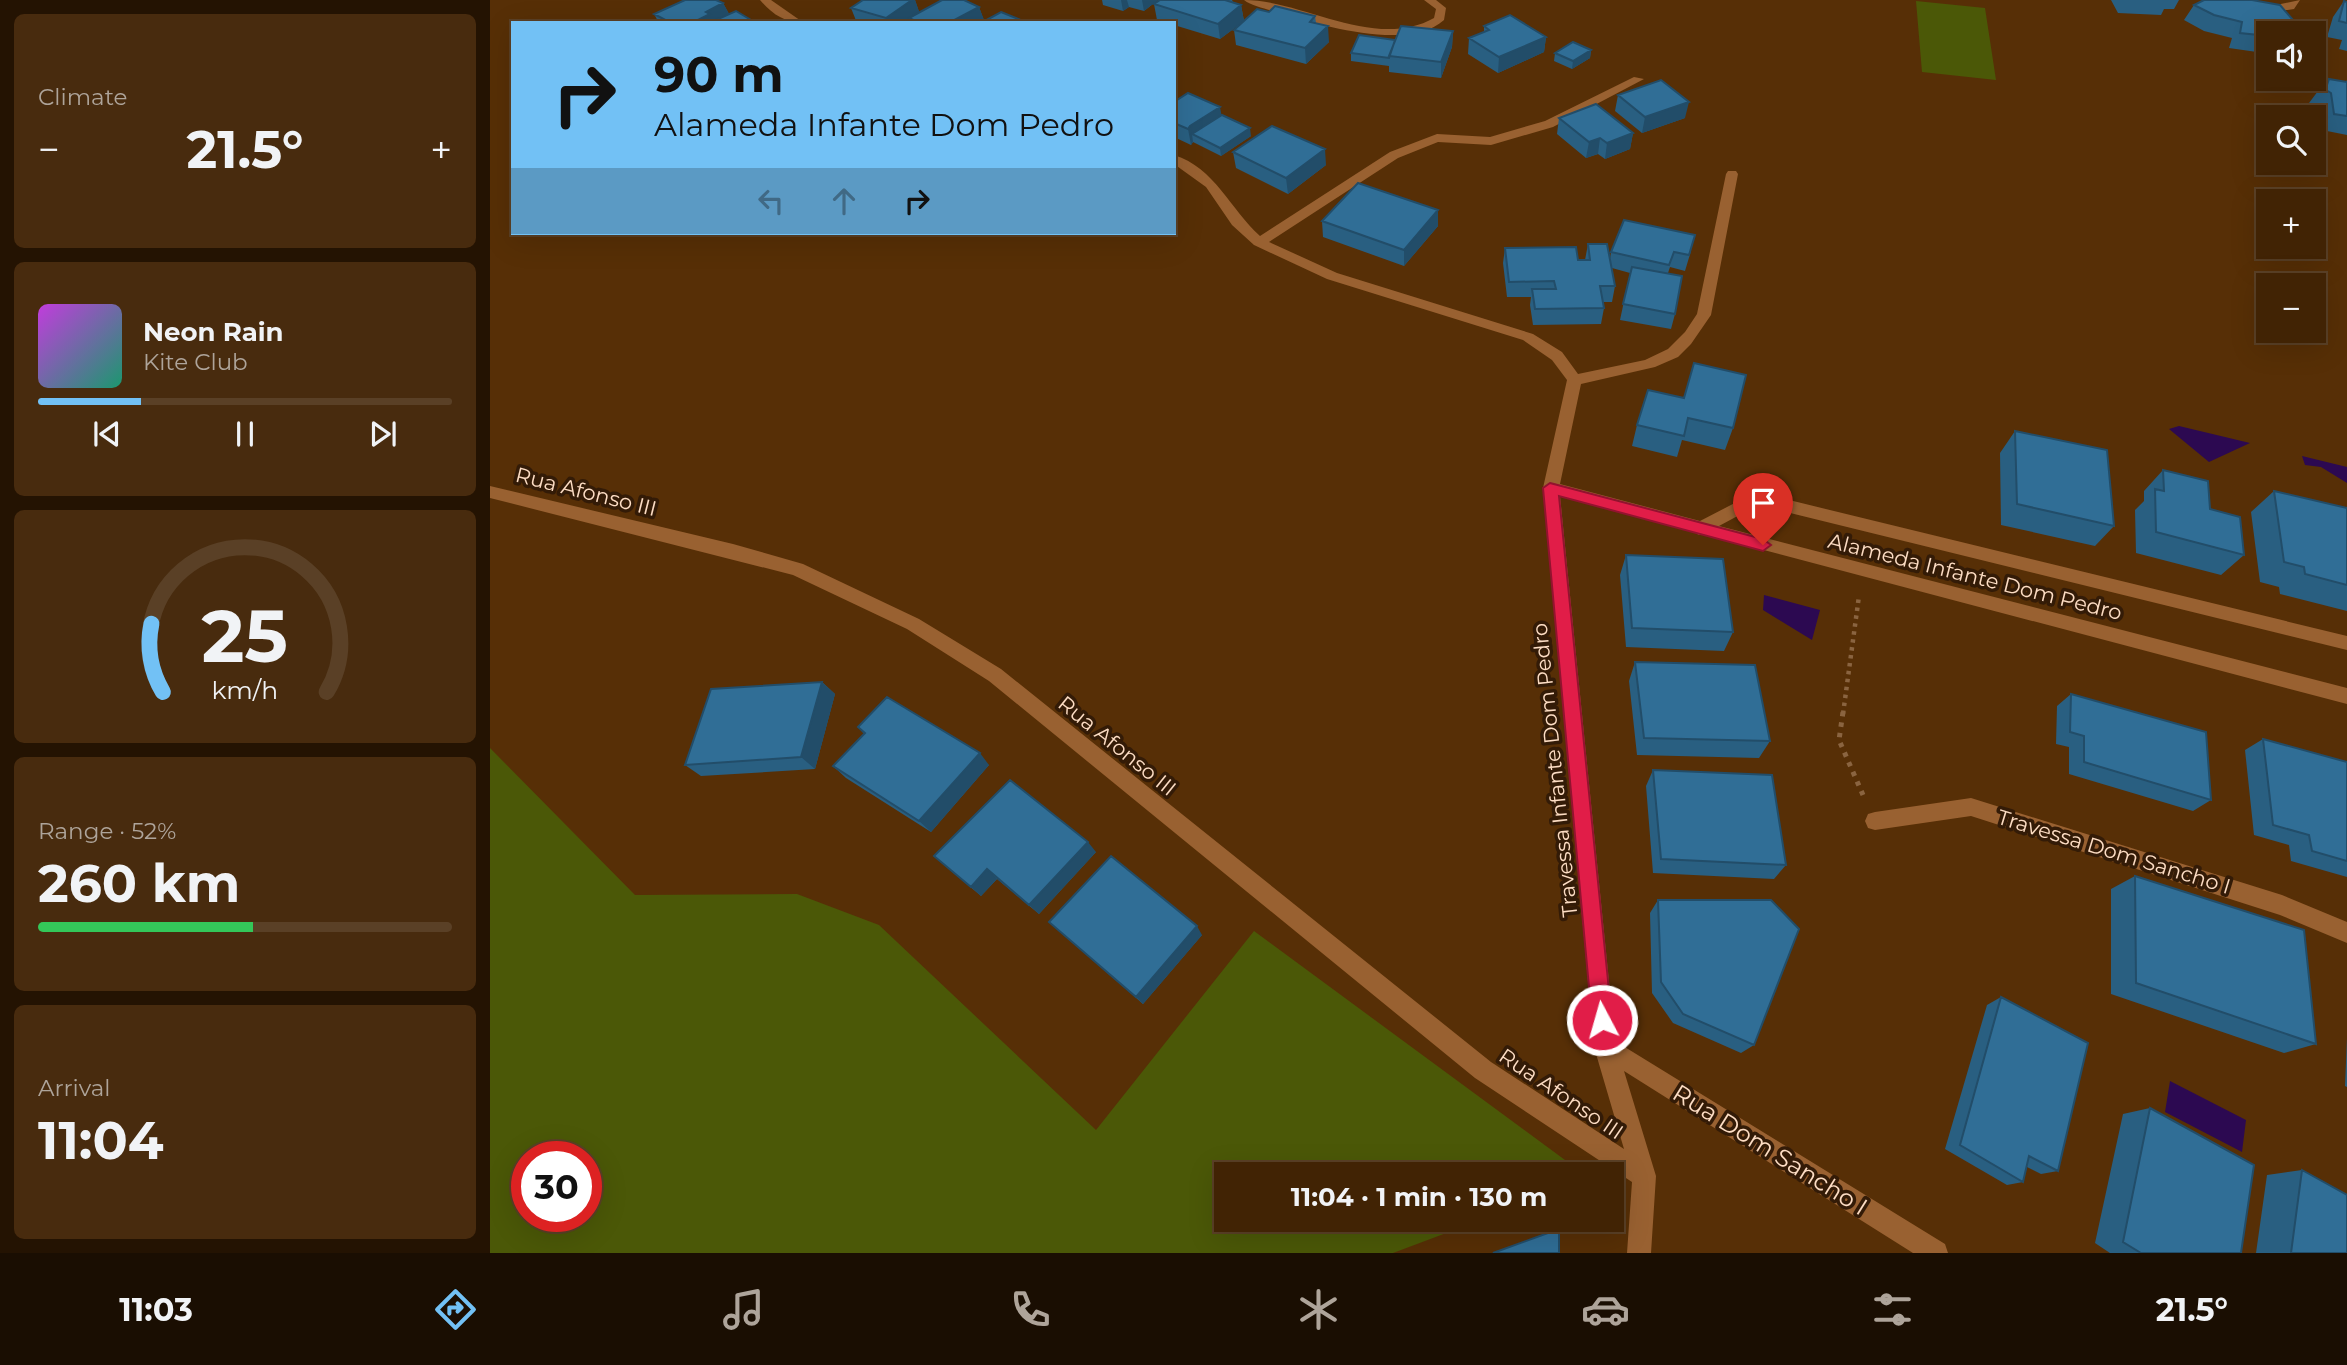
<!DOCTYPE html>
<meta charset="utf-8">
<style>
body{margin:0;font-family:Montserrat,sans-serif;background:#482b0e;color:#f1f3f6;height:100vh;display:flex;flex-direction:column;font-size:26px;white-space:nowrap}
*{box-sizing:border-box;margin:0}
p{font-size:23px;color:#aea49a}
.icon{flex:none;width:38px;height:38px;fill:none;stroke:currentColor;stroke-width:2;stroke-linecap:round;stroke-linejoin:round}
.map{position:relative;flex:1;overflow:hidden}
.sheet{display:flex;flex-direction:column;gap:14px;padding:14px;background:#241302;width:490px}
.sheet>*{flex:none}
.hud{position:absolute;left:21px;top:21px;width:665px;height:214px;border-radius:0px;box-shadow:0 7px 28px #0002,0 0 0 2px #5a4026;background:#72c1f5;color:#111;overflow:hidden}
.buttons{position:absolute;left:1766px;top:21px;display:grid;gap:14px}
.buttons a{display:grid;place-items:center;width:70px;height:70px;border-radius:0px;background:#412304;box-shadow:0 7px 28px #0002,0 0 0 2px #5a4026;font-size:35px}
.speed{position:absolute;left:21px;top:1141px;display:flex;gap:14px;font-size:35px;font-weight:700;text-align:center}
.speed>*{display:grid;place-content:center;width:91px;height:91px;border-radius:50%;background:#412304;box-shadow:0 7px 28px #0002,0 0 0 2px #5a4026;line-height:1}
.speed .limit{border:10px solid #d22;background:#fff;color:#111}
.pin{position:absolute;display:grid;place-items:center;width:60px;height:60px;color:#fff;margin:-72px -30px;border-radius:50% 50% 50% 0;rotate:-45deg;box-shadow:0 0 7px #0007}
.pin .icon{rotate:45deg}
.me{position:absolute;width:77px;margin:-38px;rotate:354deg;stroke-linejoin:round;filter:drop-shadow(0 0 5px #0008)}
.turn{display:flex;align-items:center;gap:24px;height:147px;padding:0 28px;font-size:32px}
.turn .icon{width:91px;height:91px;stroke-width:2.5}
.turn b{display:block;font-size:49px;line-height:60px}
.lanes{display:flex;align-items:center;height:66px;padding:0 28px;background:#0003;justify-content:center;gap:35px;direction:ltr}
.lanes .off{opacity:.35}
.big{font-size:52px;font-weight:700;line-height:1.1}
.sheet .widget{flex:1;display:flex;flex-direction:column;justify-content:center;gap:10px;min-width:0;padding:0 24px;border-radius:10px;background:#482b0e}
.sheet .dial{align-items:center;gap:0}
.dial svg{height:182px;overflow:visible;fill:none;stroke:#5a4026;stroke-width:7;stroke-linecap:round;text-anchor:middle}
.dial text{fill:#f1f3f6;stroke:none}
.song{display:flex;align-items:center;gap:21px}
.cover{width:84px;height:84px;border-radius:10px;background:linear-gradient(135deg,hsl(290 70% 55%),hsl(160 70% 35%))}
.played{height:7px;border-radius:4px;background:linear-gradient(90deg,#72c1f5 25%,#5a4026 25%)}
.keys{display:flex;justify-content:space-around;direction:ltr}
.heat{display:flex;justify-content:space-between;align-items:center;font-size:38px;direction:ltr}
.charge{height:10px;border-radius:5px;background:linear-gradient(90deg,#34c759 52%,#5a4026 0)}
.trip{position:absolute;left:724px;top:1162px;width:410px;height:70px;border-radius:0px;background:#412304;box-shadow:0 7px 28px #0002,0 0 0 2px #5a4026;font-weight:700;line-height:70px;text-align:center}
.tabs{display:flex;height:112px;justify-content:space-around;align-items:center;background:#1a0e02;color:#aea49a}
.tabs .icon{width:49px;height:49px}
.tabs .active{color:#72c1f5}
.tabs b{font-size:32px;color:#f1f3f6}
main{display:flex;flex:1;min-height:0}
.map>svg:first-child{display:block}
</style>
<main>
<section class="sheet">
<div class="widget"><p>Climate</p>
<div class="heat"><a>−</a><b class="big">21.5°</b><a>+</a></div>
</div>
<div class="widget">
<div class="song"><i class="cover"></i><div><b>Neon Rain</b><p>Kite Club</p></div></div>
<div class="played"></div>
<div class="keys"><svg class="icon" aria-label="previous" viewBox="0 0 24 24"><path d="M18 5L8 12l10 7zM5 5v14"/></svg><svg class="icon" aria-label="pause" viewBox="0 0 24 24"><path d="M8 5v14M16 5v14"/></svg><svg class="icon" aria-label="next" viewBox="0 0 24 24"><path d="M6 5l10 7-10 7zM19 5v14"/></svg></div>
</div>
<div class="widget dial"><svg viewBox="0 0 100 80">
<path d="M14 69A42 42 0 1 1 86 69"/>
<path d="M14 69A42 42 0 0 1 9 39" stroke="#72c1f5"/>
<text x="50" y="56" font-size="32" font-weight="700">25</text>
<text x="50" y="72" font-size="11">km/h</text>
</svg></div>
<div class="widget"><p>Range · 52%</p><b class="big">260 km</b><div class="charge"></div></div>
<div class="widget"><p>Arrival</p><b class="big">11:04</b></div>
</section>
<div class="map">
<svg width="1857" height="1253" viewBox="0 0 1857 1253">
<rect width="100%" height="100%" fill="#572f06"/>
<path fill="#4b5807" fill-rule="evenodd" d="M1426,1L1495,8L1506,80L1432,72Z
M0,748L145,895L307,894L389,925L606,1130L764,931L1094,1174H737V1220H991L903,1253H0ZM37,1157H96V1216H37Z"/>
<path fill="#2c0951" d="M1689,426L1760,443L1719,462L1679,429Z
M1812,456L1857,467V483L1831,467L1815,465Z
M1274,595L1330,610L1322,640L1273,610Z
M1680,1081L1756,1120L1752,1152L1675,1112Z"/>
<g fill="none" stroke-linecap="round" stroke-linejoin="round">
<path stroke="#8a6440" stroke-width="4.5" stroke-dasharray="3.5 4.5" stroke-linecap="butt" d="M1353,714L1369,596"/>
<path stroke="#8a6440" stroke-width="5" stroke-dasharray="4.5 6" stroke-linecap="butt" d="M1353,712L1349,740L1373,795"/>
<path fill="#996131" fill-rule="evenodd" d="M270,0H281L314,23C295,23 282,14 270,0Z
M754,0C813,0 885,51 944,18L946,9L934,0H946L956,8L954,20C919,52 830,25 790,13C778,9 763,7 754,0Z
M1731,0H1749L1776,7L1810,0L1804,9L1776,13Z
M1144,77L1154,79L1063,127L1001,145L948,142L908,158L779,242L847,273L1043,334L1072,352L1088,374L1155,360L1178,349L1195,332L1207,314L1236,174L1238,171H1246L1248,174L1221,315L1201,344L1188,357L1165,367L1091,384L1070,484L1210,521L1266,492L1857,636V650L1268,505L1229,526L1857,688V704L1213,534L1209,535L1202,531L1070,496L1125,1041L1455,1244L1458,1253H1423L1134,1071L1166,1176L1161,1253H1137L1142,1182L985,1078L499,681L417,629L303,575L0,498V486L243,544L313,564L429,619L511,669L1001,1062L1134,1149L1104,1047L1053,488L1077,380L1062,360L1033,340L837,279L764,245L742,225L716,187L684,164V155C725,168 740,209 770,236L900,152L947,134L1000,137L1055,121Z
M1481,798L1792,895L1857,922V943L1790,915L1481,816L1385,830L1378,828L1375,821L1378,814L1385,812Z"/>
</g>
<path fill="#295f81" d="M373,0H425L429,12L489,7L494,21L538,23H421L420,21L418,23H367L361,8Z
M612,0H668L654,11L639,7L633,11L613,5Z
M670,0H742L743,2L751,5L754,21L730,39L684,25V23H677L667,20L664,4Z
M1621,0H1689L1684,9H1674L1671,15L1628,13Z
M1854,1L1857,2V51L1849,49L1852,40L1837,37L1843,17Z
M233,3L239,14L266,23H169L164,14Z
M1704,5L1807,33H1778V48L1767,52L1739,48L1742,38L1714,31L1694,20Z
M779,12L825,16L826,23L839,42L816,64L746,45L744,30Z
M994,26L1056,37L1054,52L1008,73L978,54L979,38L994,32Z
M963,31L962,47L951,78L899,72V66L861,61V53L905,40Z
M1101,50L1100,58L1082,69L1064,61L1065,53Z
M1839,79L1856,82L1857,80V135L1832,130L1828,109L1819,103L1831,87L1833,86Z
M1128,95L1195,118L1152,133L1125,111Z
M684,102L732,115L761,136L731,156L703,142L701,145L684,137Z
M1069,118L1143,133L1140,149L1115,159L1108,154L1096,158L1067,134Z
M743,152L836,165L798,194L746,168Z
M832,221L948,226L914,266L833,237Z
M1098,244L1120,259L1121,252L1201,251L1195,271L1180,267L1178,273L1185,314L1181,329L1130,320L1140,273L1122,268L1125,286L1122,302H1113L1114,308L1111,324L1043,325L1040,305L1041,297H1017L1013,263L1015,248L1088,260H1095Z
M1193,398L1243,428L1235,450L1192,440L1187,457L1142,446L1147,425Z
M1525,431L1624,526L1605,546L1511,525L1510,453Z
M1673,470L1720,509L1754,555L1731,575L1646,553L1645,510L1654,501V491Z
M1784,491L1857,508V611L1790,594L1789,587L1770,582L1761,512Z
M1136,555L1243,632L1234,651L1136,647L1130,575Z
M1145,662L1280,741L1269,758L1147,755L1139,681Z
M332,682L345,694L325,769L211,776L195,765Z
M1581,694L1721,800L1703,811L1579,774V747L1566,744L1567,706Z
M368,727L499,765L441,832L356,778L343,766L374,734Z
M1773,739L1857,762V877L1801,861L1799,845L1764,835L1755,750Z
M1163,770L1296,865L1284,879L1163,873L1156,786Z
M606,852L549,914L507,879L491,896L444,856Z
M1645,876L1826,1044L1794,1053L1621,994V889Z
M1168,900L1264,1045L1251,1053L1183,1023L1162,993L1160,913Z
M559,922L712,935L653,1004Z
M1511,997L1568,1171L1551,1174L1537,1167L1533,1182L1517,1185L1455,1149L1497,1005Z
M1857,1038V1087L1855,1086Z
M1660,1108L1751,1253H1620L1605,1243L1633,1114Z
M1812,1170L1857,1253H1766L1777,1175Z"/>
<path fill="#224d69" d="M422,0H425L430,14L419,18L420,21L418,23H398L396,18Z
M631,0H637L639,7L633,11Z
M652,0H668L654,11Z
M233,3L242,19L234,23H202L216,12Z
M751,5L754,21L730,39L728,24Z
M489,7L495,22L467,23L466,19Z
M838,26L839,42L816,64L815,48Z
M963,31L962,47L951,78V62Z
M1778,36V48L1767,52Z
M1056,37L1054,52L1008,73L1009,57Z
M1101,50L1100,58L1082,69L1083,61Z
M686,91L688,99L684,101V92Z
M1199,102L1195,118L1152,133L1155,117Z
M730,107L733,123L702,134L703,142L701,145L698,129L700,126Z
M760,128L761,136L731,156L730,148Z
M1143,133L1140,149L1115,159L1117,143Z
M1110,138L1108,154L1096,158L1099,142Z
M835,149L836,165L798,194L796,178Z
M948,210V226L914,266V250Z
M332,682L345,694L325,769L311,757Z
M490,753L499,765L441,832L429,821Z
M598,842L606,852L549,914L539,905Z
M497,869L507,879L491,896L481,887Z
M707,926L712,935L653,1004L646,997Z"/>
<path fill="#306e96" stroke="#224d69" stroke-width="2" d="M195,0H226L233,3L216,12L220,14L202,23H181L164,14Z
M373,0H422L396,18L361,8Z
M452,0H474L489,7L466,19L472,23H430L419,18Z
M670,0H735L751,5L728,24L664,4Z
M1714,0H1762L1790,5L1810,28L1804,33L1789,32L1778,33V36L1750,33L1752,22L1724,15L1704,5Z
M1854,1L1857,2V23L1849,21Z
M785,6L825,16L820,22L838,26L815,48L744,30L767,9L779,12Z
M246,11L266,23H219Z
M511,12L538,23H491Z
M1020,15L1056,37L1009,57L979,38L999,30L994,26Z
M911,26L963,31L951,62L899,56Z
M869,35L905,40L899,58L861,53Z
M1083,42L1101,50L1083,61L1065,53Z
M1839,79L1857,82V116L1844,114L1841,93L1831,87L1837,85Z
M1171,80L1199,102L1155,117L1128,95Z
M698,93L730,107L700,126L698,129L684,123V102Z
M1106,104L1143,133L1117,143L1110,138L1099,142L1069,118Z
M732,115L760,128L730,148L702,134Z
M782,126L835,149L796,178L743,152Z
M868,183L948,210L914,250L832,221Z
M1134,220L1205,235L1199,255L1184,252L1179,265L1121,252Z
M1098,244H1117L1125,286H1110L1114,308L1045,309L1042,289H1066L1064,281L1019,282L1015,248L1086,247L1088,260H1100Z
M1142,267L1192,276L1185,314L1133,304Z
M1204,363L1256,375L1243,428L1198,418L1194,436L1147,425L1158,390L1194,398Z
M1525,431L1617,450L1624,526L1527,504Z
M1673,470L1718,481L1720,509L1750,517L1754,555L1666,532L1665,489L1674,491Z
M1784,491L1857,508V585L1815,574L1814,567L1794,562Z
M1136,555L1233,559L1243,632L1142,628Z
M1145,662L1265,665L1280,741L1154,738Z
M332,682L311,757L195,765L221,689Z
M1581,694L1716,732L1721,800L1594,762V736L1580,732Z
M397,697L490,753L429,821L343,766L375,733L368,727Z
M1773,739L1857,762V861L1822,851L1819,835L1783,825Z
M1163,770L1282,775L1296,865L1171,859Z
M520,780L598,842L539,905L497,869L481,887L444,856Z
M621,856L707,926L646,997L559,922Z
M1645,876L1814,930L1826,1044L1646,983Z
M1168,900H1281L1309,929L1264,1045L1193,1014L1171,982Z
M1511,997L1598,1043L1568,1171L1539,1156L1533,1182L1470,1145Z
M1660,1108L1764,1165L1751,1253H1651L1633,1242Z
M1812,1170L1857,1195V1253H1801Z
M1069,1229V1253H1003Z"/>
<path fill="#e11d48" stroke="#92132f" stroke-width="2" d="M1060,483L1273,539L1281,545L1273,551L1069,496L1122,1020L1119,1027L1112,1030L1105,1027L1102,1020L1053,488Z"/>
<g text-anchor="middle" stroke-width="7" stroke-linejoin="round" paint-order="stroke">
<g font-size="21" fill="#fdddc4" stroke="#331b07">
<text transform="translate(96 492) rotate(14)" y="7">Rua Afonso III</text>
<text transform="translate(1485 577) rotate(14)" y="7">Alameda Infante Dom Pedro</text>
<text transform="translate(627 746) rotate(39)" y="7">Rua Afonso III</text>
<text transform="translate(1065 770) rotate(-96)" y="7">Travessa Infante Dom Pedro</text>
<text transform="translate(1624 852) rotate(17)" y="7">Travessa Dom Sancho I</text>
<text transform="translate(1071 1094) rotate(34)" y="7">Rua Afonso III</text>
</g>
<g font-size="24" fill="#fdddc4" stroke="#331b07">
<text transform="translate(1280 1150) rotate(32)" y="8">Rua Dom Sancho I</text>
</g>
</g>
</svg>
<div class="buttons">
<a><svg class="icon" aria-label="sound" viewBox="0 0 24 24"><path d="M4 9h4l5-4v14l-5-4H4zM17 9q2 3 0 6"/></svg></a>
<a><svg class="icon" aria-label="search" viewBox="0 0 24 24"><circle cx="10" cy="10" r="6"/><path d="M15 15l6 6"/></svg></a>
<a>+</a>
<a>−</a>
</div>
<div class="speed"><div class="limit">30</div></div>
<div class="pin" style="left:1273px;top:545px;background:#d93025"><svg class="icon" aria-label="arrive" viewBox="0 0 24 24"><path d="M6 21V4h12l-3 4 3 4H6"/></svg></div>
<svg class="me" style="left:1112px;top:1020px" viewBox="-20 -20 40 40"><circle r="17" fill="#e11d48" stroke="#fff" stroke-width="3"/><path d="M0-11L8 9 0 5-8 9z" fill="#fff"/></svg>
<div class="trip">11:04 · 1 min · 130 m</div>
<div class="hud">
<div class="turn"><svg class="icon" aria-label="right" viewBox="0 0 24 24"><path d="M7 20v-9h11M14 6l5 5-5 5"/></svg><div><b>90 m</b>Alameda Infante Dom Pedro</div></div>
<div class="lanes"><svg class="icon off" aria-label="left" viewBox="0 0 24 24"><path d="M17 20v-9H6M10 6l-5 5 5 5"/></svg><svg class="icon off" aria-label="ahead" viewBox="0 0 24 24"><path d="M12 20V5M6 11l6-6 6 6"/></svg><svg class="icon" aria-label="right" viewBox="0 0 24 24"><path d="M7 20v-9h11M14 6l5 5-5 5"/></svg></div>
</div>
</div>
</main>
<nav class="tabs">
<b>11:03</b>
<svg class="icon active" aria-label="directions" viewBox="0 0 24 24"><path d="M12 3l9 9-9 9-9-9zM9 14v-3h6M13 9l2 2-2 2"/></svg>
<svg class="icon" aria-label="music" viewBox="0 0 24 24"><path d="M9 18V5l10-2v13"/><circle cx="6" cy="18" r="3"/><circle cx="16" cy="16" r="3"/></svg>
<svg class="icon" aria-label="phone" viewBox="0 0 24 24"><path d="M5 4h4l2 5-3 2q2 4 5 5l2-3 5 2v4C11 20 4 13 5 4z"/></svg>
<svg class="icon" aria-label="climate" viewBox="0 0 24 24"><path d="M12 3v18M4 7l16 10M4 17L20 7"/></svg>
<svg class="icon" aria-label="car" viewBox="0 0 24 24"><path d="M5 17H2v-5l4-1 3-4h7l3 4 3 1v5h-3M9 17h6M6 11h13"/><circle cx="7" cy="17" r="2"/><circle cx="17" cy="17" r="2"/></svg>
<svg class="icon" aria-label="filters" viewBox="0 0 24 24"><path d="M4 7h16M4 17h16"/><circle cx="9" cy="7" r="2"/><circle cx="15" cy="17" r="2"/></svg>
<b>21.5°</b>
</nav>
